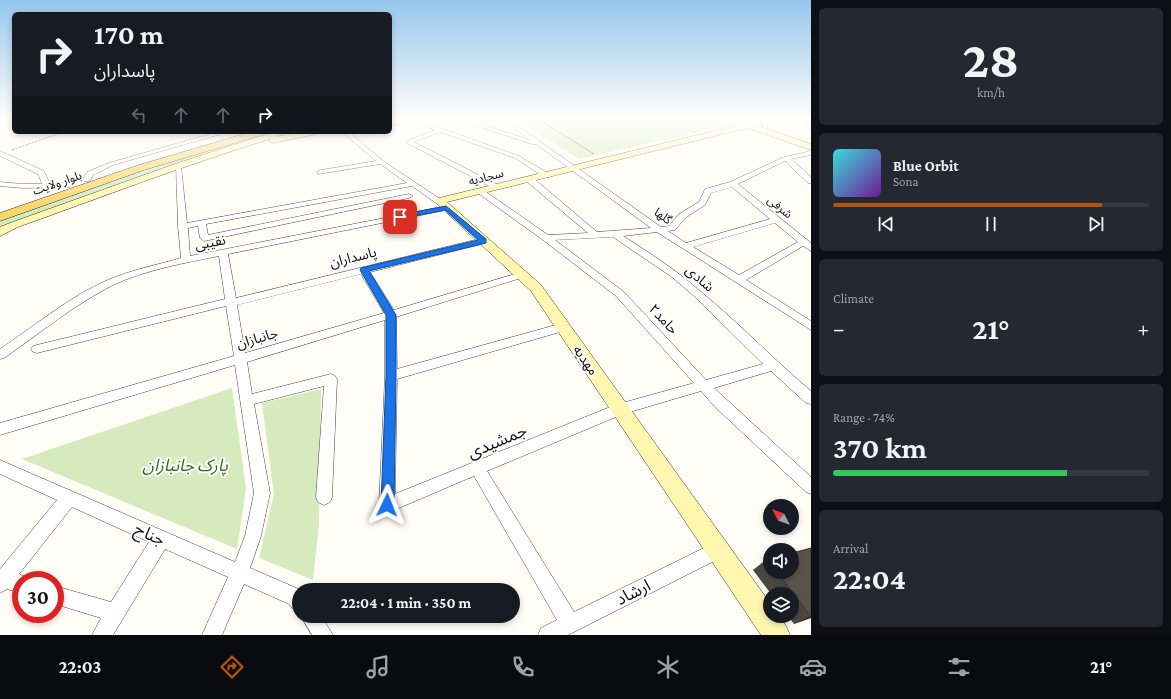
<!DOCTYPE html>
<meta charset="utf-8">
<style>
body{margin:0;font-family:"Crimson Pro","Noto Sans Arabic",serif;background:#242831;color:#f1f3f6;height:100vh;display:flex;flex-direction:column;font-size:15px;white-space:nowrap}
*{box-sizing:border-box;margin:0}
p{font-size:13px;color:#9ea1a6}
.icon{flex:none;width:22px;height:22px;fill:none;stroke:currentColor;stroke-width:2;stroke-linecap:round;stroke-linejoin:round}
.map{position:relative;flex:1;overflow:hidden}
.panel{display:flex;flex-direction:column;gap:8px;padding:8px;background:#0d0f14;width:360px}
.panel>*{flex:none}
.guide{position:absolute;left:12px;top:12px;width:380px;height:122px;border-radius:6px;box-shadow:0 2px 6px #0003;background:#171b24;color:#f1f3f6;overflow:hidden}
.needle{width:26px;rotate:311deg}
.controls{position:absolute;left:763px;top:499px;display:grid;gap:8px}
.controls a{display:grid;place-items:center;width:36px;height:36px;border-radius:50%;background:#171b24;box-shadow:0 2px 6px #0003;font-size:20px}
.speed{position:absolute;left:12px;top:571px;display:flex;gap:8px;font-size:20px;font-weight:700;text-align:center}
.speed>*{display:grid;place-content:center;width:52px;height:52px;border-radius:50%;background:#171b24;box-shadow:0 2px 6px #0003;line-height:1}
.speed .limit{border:6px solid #d22;background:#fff;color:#111}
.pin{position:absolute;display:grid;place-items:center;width:34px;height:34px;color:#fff;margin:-17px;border-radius:8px;box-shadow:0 2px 6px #0006}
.me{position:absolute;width:44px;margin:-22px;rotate:2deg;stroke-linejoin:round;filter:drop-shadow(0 0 3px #0008)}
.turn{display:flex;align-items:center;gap:14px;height:84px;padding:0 16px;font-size:18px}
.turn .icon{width:52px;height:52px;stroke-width:2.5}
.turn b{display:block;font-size:28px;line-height:34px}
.lanes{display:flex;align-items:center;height:38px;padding:0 16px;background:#0003;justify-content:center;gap:20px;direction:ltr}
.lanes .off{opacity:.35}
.big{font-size:30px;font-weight:700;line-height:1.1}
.panel .card{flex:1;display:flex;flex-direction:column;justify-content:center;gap:6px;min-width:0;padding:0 14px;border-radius:6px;background:#242831}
.panel .dial{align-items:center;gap:0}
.dial b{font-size:52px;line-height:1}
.song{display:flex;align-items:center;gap:12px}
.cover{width:48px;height:48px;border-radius:6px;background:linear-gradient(135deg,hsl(180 70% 55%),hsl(280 70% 35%))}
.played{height:4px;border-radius:2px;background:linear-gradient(90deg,#b45309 85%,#363941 85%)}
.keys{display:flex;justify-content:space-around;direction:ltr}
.heat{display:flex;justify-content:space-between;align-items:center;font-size:22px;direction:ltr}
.charge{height:6px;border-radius:3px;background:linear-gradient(90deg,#34c759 74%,#363941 0)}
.trip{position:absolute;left:292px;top:583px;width:228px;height:40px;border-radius:20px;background:#171b24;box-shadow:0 2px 6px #0003;font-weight:700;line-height:40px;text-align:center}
.dock{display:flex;height:64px;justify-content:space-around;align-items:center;background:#090b0e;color:#9ea1a6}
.dock .icon{width:28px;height:28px}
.dock .active{color:#b45309}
.dock b{font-size:18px;color:#f1f3f6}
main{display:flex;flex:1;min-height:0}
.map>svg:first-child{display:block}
</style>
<main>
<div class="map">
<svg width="811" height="635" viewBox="0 0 811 635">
<rect width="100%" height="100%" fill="#fffdf5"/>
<path fill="#d5ebbd" d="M516,119H720L734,124L579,159Z
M271,132H280L0,228V221C89,187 180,158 271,132Z
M232,388L246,488L237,549L22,459Z
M321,389L319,524L313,580L259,558L274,494L262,403Z"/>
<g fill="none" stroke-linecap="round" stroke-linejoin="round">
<defs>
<path id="lane" d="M0,184L23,186L69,185"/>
<path id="street" d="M409,119L443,129L519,156L551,175L550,177H544L515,158L440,132L414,142L502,187L498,189H495L407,143V141L435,130L409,121Z
M456,119H464L530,140L502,119H508L661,227L669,226L679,214L699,202L705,189L730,182L784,157L811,151V155L791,159L811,177V183H808L785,161L738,184L811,243V251L803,246L746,280L811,321V330L657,232L623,236C650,253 676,270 700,291C739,323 773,359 811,391V404L806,403L771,371L714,388L811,477V494L806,492L714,406L701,391L623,414L487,471L574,612L718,541L724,544L727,550L724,556L568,635H538L541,628L557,620L474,476L387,513L381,511L379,505L385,376V320L247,362L252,394L331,374L335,376L337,379L332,497L330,502L324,505L318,502L316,497L324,386L254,404L270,493L261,536L250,568L301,590H299V610L292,608L289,604L244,584L222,635H202L228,577L165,549L113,635H92L101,618L55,604V586L111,602L149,542L72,507L19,574L27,578L28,580H21V593L7,589L0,593V569L57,500L0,474V460L235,562L245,536L254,493L235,365L0,435V423L234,356L226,306L37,353L33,352L31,349L33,346L37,345L225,299L219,256C184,263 145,270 113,285C74,305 40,333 4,358L0,359V349C33,327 72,295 108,280C131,270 157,265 181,258L178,226L176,165L181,166L187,223L407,183L380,164L318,174L317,172L321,170L376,161L342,132H349L383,161L443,201L442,203H436L412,186L206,224L208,235L409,194L413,196L409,198L204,241L200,238L198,226L188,228L190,256L446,206L450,208L446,210L228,254L236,298L483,238L486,239L487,241L486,243L370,272L394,310L518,273H524L526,275L524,277L396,317L397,369L563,323L567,324L569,327L567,330L397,379L395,494L615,405L694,383L616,296L543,240L475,191L476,189H482L548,235L588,233L526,181V177H532L597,232L651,228L536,144H532ZM732,187L770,219L686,243L668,231L675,230L685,218L705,205L711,193ZM775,223L798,242L739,275L693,247ZM613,237L672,277L694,296L763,364L706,380L624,292L555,240ZM361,274L384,313L245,353L237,305Z
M760,119H766L768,128H764Z
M801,119H807L811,124V130Z
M218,132H228L113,165L93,175L90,181H84L83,179L87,172L109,163Z
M0,151L44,171L51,186L50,188H44L38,174L0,156Z
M301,616H321L333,635H312Z"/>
<path id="secondary" d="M406,119H427L423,121L390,125V121Z
M736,120H742L811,144V150L747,128L447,202L541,285L770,603V616H779L786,626L790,635H761L531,291L434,201L435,199L739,125L735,122Z
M274,132H287L275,137L303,132H321L317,134L273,143L270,142V139C185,165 102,197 18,227L0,236V227L10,223L175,164Z"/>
<path id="primary" d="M251,132H266L264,134L144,170L0,221V213L136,166Z"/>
</defs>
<use href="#lane" stroke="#444" stroke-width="5"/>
<use href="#street" stroke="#444" stroke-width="1"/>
<use href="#secondary" stroke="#333" stroke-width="1"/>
<use href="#primary" stroke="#222" stroke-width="1"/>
<path stroke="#333" stroke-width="1" stroke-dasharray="2.5 1" stroke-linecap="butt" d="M538,119L594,154
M12,150L63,132"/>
<use href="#lane" stroke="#fff" stroke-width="4"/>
<use href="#street" fill="#fff" fill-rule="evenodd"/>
<use href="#secondary" fill="#fff6b0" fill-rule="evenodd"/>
<use href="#primary" fill="#f9d66b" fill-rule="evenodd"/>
</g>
<path fill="#4d4742" d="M792,553L811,618L794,624L788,616H792V594H771L753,570L767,559H770V572H792Z"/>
<path fill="#3f3936" d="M811,615V618L794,624Z"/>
<path fill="#5a524d" stroke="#3f3936" d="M811,548V615H810L777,572H792V553Z
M767,559H770V564Z"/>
<linearGradient id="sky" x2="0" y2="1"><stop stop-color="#95c6ee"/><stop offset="0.57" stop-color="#fffefa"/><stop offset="1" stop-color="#fffefa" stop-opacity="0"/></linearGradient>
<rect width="811" height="208" fill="url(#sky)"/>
<path fill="#1a73e8" stroke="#114b97" d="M446,206L486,239V243L369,271L396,315V376L394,505L392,510L387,512L383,510L381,505L386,376V315L360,270L361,268L478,240L445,210L400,219L397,217L400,215Z"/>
<g text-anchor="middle" stroke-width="4" stroke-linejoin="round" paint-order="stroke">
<g font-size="12" fill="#111" stroke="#fff">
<text transform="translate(486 177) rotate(-14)" y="4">سجادیه</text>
<text transform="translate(57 183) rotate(-19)" y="4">بلوار ولایت</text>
<text transform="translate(780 207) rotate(39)" y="4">شرفی</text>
<text transform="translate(663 216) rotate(35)" y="4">گلها</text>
</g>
<g font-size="14" fill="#111" stroke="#fff">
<text transform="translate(210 242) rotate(-11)" y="5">نقیبی</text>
<text transform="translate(353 257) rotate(-14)" y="5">پاسداران</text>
<text transform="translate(700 278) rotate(41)" y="5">شادی</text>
<text transform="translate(664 319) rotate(47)" y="5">حامد۲</text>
<text transform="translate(257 338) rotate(-16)" y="5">جانبازان</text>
<text transform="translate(586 360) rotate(55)" y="5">مهدیه</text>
</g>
<g font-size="17" fill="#111" stroke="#fff">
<text transform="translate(497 441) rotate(-23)" y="6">جمشیدی</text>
<text transform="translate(150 534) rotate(24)" y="6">جناح</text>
<text transform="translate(633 592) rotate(-27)" y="6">ارشاد</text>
</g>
<g font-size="17" font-style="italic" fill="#2f6b1f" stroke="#fff">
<text x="185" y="471">پارک جانبازان</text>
</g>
</g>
</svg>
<div class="controls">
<a><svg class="needle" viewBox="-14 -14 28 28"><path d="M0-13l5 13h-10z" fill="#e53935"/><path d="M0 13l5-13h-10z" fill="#9ea1a6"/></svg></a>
<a><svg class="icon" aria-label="sound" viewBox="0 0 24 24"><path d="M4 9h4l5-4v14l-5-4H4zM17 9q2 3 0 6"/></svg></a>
<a><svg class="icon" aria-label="layers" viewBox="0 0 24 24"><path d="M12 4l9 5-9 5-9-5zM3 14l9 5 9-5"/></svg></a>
</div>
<div class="speed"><div class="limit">30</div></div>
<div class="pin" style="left:400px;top:217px;background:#d93025"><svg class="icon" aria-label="arrive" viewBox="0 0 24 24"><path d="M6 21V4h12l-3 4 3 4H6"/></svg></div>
<svg class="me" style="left:387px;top:505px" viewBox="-20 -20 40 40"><path d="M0-17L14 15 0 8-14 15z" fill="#1a73e8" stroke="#fff" stroke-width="4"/></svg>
<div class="trip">22:04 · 1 min · 350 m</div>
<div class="guide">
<div class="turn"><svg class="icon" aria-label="right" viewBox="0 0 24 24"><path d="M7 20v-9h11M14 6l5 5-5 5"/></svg><div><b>170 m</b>پاسداران</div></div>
<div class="lanes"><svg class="icon off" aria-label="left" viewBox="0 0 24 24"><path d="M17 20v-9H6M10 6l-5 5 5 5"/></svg><svg class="icon off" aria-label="ahead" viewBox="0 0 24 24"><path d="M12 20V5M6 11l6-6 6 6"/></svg><svg class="icon off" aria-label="ahead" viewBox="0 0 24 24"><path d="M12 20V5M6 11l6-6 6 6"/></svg><svg class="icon" aria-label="right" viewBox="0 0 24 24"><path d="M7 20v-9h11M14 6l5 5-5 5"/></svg></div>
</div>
</div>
<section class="panel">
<div class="card dial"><b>28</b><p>km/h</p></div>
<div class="card">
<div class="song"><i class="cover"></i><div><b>Blue Orbit</b><p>Sona</p></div></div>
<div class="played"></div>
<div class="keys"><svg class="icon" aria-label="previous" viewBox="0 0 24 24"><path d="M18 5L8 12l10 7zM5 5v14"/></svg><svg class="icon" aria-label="pause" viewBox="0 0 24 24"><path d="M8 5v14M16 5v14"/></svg><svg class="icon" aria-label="next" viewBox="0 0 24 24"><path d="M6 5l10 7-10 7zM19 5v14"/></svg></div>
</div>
<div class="card"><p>Climate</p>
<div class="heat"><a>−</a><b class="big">21°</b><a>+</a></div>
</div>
<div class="card"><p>Range · 74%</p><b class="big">370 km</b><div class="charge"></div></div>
<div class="card"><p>Arrival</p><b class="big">22:04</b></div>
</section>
</main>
<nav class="dock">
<b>22:03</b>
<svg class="icon active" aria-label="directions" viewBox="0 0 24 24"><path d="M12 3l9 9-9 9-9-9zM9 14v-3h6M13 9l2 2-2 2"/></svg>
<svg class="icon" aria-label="music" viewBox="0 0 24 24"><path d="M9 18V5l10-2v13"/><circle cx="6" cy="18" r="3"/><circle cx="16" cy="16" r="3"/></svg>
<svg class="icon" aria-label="phone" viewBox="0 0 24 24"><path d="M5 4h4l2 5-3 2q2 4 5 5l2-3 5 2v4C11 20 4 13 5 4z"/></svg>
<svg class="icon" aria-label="climate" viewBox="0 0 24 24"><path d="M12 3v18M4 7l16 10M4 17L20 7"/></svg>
<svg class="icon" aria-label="car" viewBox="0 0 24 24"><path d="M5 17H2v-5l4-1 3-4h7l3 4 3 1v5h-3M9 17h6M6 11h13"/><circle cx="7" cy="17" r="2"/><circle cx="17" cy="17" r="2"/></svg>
<svg class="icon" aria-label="filters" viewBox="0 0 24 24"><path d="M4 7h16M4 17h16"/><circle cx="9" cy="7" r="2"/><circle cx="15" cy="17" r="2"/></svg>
<b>21°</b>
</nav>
